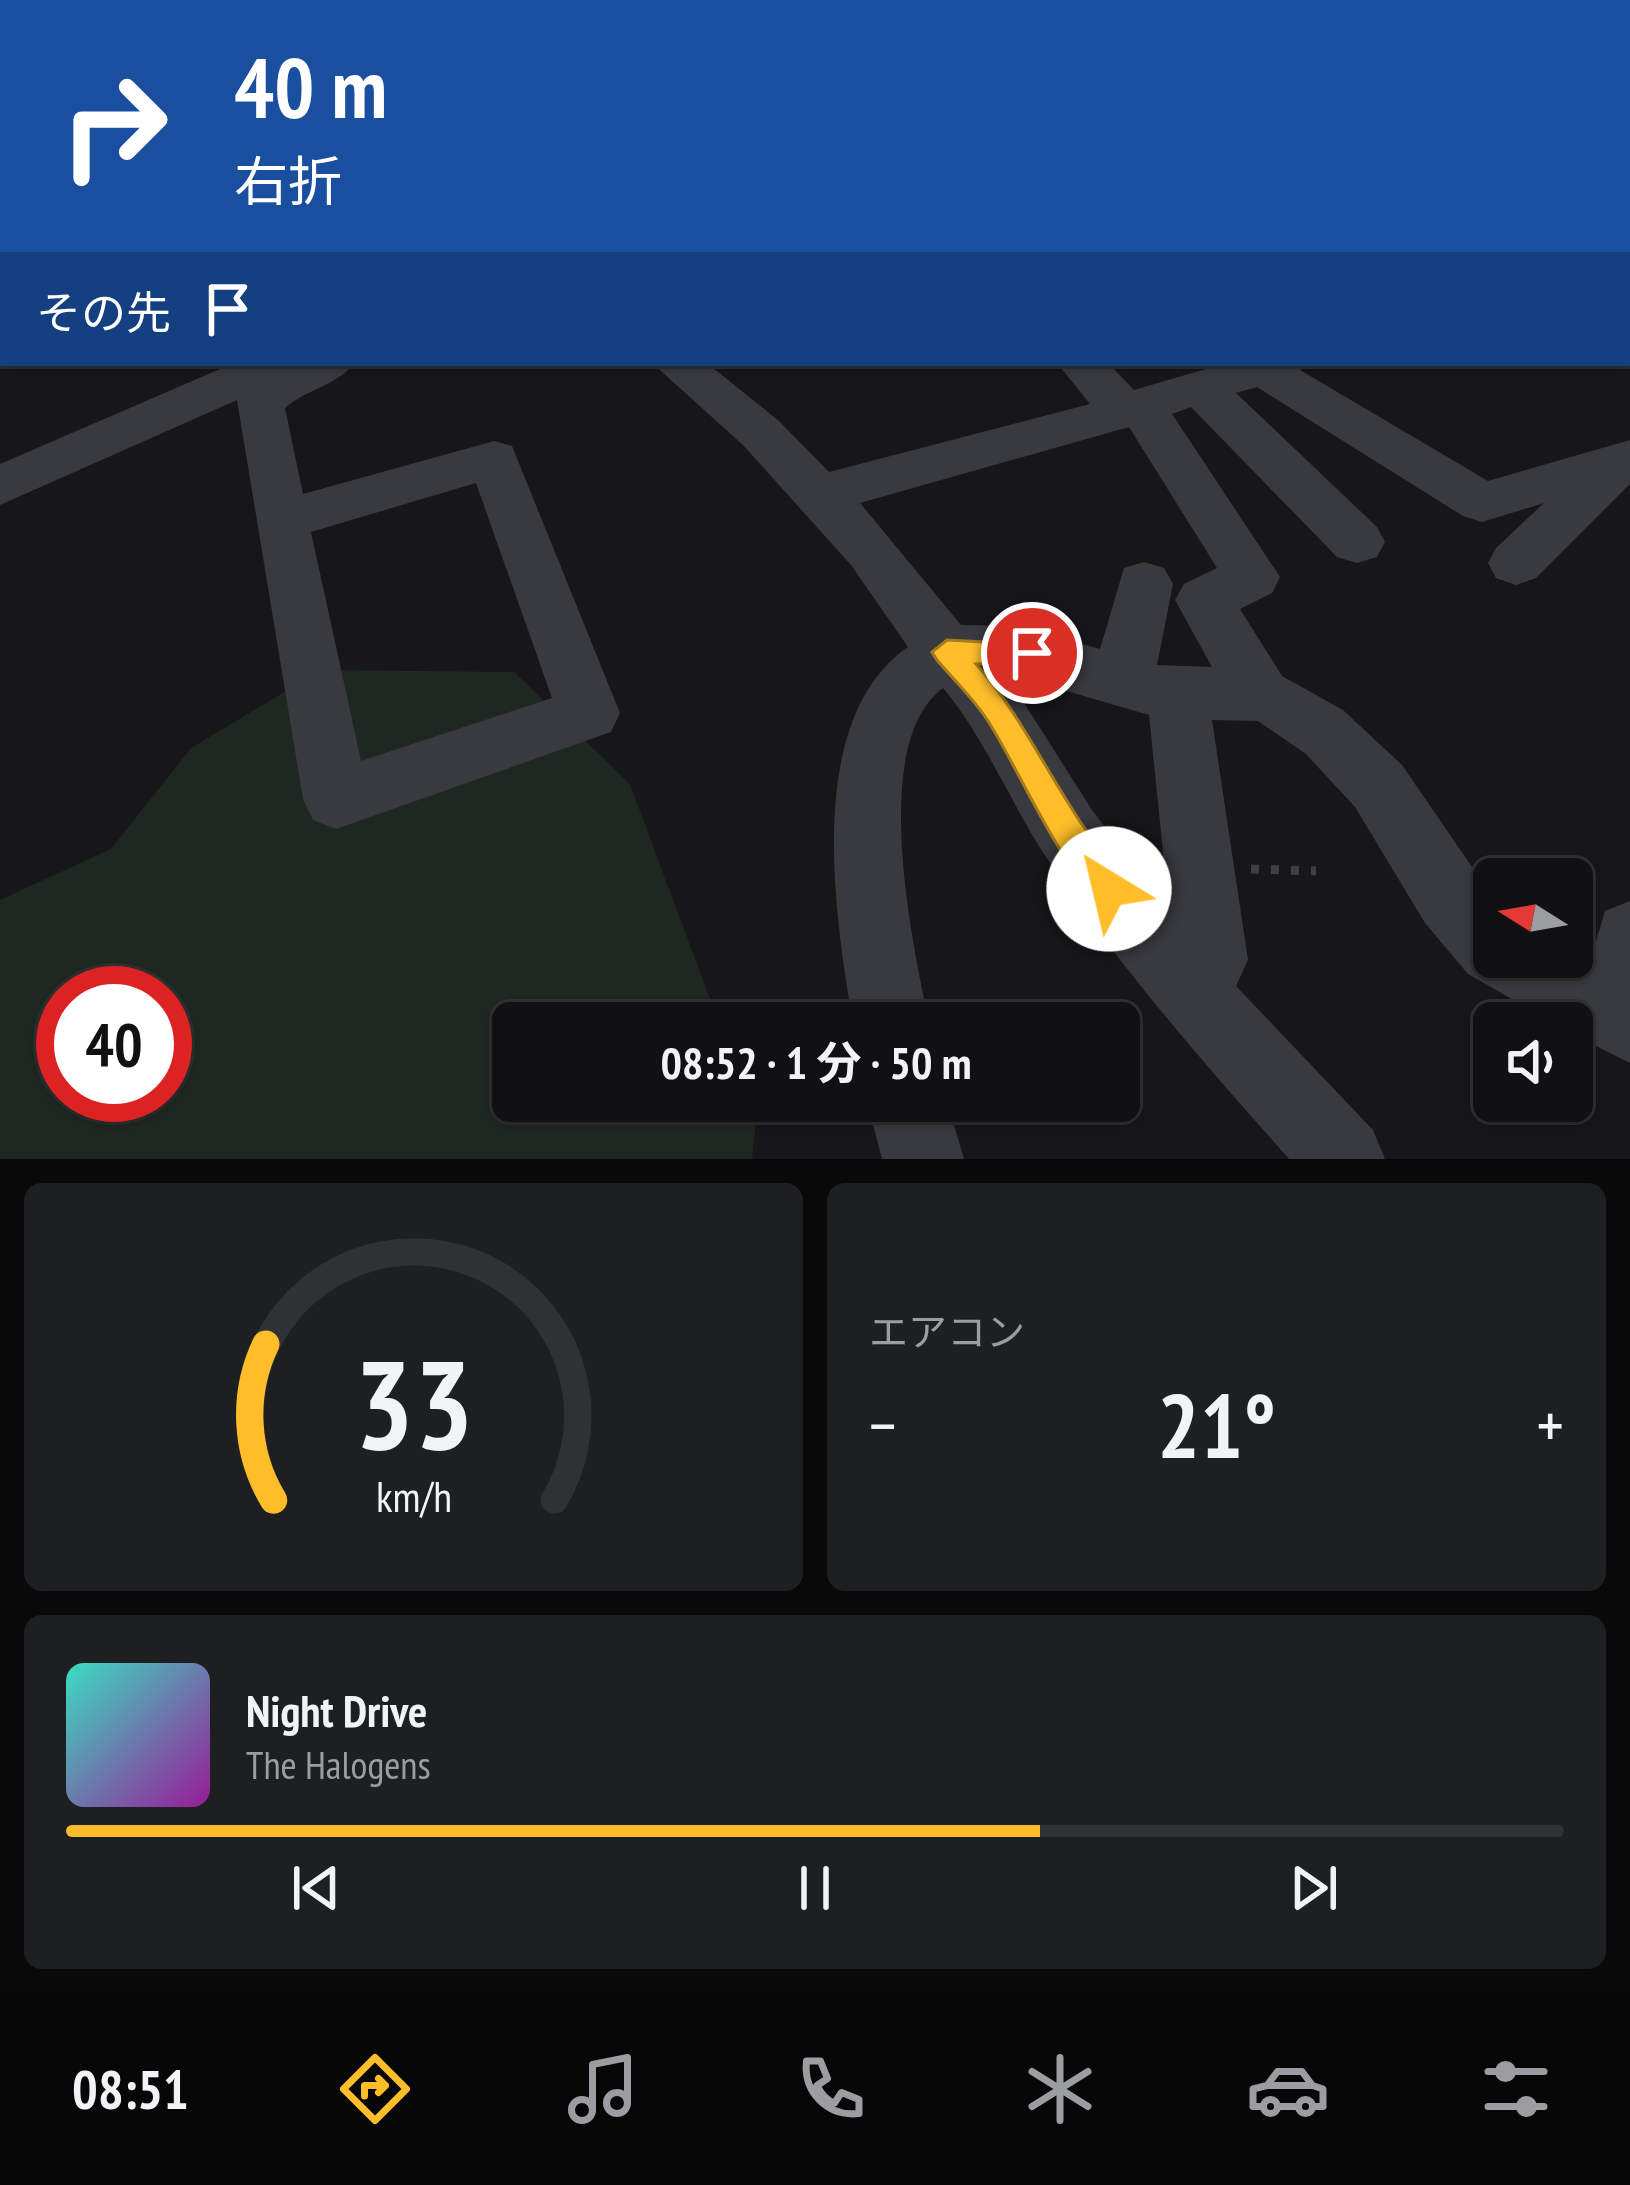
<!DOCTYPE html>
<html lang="ja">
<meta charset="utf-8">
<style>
body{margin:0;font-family:"PT Sans Narrow","Noto Sans JP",sans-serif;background:#1e1f21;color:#f1f3f6;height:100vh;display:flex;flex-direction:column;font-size:45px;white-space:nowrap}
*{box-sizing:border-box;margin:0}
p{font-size:39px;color:#9c9da0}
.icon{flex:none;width:66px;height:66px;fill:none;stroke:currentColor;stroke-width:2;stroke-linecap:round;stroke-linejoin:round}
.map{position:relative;height:1159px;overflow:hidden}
.panel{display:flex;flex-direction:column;gap:24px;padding:24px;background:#09090a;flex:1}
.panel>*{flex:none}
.hud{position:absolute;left:0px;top:0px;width:1632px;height:366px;box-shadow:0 3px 9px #0004,0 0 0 3px #303133;background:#1a4fa0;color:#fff;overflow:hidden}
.needle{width:78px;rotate:281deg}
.tools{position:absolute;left:1473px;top:858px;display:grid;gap:24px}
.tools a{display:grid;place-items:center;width:120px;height:120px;border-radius:18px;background:#111113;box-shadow:0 3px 9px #0004,0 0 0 3px #303133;font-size:60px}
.speed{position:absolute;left:36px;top:966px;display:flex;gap:24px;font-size:60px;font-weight:700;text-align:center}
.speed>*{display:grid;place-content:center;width:156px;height:156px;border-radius:50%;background:#111113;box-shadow:0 3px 9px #0004,0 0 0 3px #303133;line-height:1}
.speed .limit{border:18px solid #d22;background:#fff;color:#111}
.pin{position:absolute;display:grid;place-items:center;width:102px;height:102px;color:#fff;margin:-51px;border:6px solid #fff;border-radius:50%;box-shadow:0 3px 12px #0007}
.me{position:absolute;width:132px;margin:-66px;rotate:324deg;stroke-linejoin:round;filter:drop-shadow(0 0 9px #0008)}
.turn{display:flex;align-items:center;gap:42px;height:252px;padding:0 36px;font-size:54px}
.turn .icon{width:156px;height:156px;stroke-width:2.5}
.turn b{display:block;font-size:84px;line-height:102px}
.then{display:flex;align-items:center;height:114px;padding:0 36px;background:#0003;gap:24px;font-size:45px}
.big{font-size:90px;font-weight:700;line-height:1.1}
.panel .card{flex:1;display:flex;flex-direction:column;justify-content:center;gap:18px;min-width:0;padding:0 42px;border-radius:18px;background:#1e1f21}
.panel .dial{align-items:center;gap:0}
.dial svg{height:312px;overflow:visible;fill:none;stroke:#303133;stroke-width:7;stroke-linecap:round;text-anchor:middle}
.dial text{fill:#f1f3f6;stroke:none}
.song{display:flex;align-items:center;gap:36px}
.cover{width:144px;height:144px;border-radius:18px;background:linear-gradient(135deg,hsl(170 70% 55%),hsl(300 70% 35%))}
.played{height:12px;border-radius:6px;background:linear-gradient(90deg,#ffbe29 65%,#303133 65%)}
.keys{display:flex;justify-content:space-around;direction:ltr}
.heat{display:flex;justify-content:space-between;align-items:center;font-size:66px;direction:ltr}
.panel .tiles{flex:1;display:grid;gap:24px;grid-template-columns:1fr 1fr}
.card:last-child{grid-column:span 2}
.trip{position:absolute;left:492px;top:1002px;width:648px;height:120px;border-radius:18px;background:#111113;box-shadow:0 3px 9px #0004,0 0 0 3px #303133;font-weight:700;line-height:120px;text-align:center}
.tab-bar{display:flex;height:192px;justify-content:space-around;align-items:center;background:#070708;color:#9c9da0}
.tab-bar .icon{width:84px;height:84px}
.tab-bar .on{color:#ffbe29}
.tab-bar b{font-size:54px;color:#f1f3f6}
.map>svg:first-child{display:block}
</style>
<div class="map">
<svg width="1630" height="1159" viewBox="0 0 1630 1159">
<rect width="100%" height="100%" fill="#171719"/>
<path fill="#1e2820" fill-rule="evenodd" d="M321,670L514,672L630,784L719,1023H513V1101H749L756,1121L752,1159H0V900L111,849L191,748ZM63,993H165V1095H63Z"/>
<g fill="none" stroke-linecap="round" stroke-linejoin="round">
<path stroke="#3d3f46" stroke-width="9" stroke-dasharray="8 12" stroke-linecap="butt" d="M1251,869L1316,871"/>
<path fill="#393a40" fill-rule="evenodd" d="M885,0H984L986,3H887Z
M1240,0H1275L1277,3H1239Z
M1556,0H1598L1600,3H1558Z
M1629,4H1630V25H1629Z
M3,18V39L0,40V19Z
M1630,91V115H1629V91Z
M0,126H3V148H0Z
M1629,177H1630V201H1629Z
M0,205H3V231H0Z
M1629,269H1630V295H1629Z
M3,313V343L0,344V314Z
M234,363H354C340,384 305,390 285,408L303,494L494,441L512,446L620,713L611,732L336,829L313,820L303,799L237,400L0,505V464ZM476,483L552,698L361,761L311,532Z
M652,363H707L779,421L829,472L1090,404L1057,363H1108L1134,390L1226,363H1304L1300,370L1488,481L1630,440V484L1536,578L1516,585L1496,578L1488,563L1496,548L1544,503L1482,522L1463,516L1257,387L1236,393L1377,527L1385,542L1377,557L1357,563L1337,557L1191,407L1172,414L1280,577L1272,593L1240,609L1282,676L1343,710L1402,765L1494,899V957H1572V951L1590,961L1605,911L1630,901V1063L1572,1034V1023H1554L1468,974L1425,923L1355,807L1306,754L1258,721L1212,720L1248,960L1236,986L1373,1130L1385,1159H1289C1203,1062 1120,968 1048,860C1010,803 987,741 943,688C868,743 913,945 929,1023H853C835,916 803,719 908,647L851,565L743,445ZM1129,427L1217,568L1184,584L1175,600L1212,667L1157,665L1173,584L1164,568L1144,562L1124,568L1100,649L1016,626L961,625L860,503ZM1005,673L1149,715L1169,910L1092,810Z
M867,1101H947L964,1159H882Z"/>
</g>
<path fill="#ffbe29" stroke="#a67c1b" stroke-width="3" d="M947,640L1042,645L1046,653L1042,662L976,664C1018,711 1044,767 1079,820C1094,843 1115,864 1126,889L1121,901L1109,905C1069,889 1014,758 986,718C972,697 953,679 937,660L932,652Z"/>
</svg>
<div class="tools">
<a><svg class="needle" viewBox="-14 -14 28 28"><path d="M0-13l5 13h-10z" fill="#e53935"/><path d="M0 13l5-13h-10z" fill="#9c9da0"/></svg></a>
<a><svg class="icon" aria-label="sound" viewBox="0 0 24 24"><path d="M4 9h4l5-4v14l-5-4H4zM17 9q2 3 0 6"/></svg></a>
</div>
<div class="speed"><div class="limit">40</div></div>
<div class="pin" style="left:1032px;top:653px;background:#d93025"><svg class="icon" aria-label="arrive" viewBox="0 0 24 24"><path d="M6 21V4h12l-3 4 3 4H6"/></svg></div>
<svg class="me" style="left:1109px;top:889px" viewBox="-20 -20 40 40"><circle r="19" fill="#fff"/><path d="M0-13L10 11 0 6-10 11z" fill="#ffbe29"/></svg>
<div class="trip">08:52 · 1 分 · 50 m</div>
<div class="hud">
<div class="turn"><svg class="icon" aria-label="right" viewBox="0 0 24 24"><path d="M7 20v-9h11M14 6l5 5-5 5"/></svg><div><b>40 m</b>右折</div></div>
<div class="then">その先<svg class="icon" aria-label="arrive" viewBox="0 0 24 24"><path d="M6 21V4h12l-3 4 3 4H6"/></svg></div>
</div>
</div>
<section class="panel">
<div class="tiles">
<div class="card dial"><svg viewBox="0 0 100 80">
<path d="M14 69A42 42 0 1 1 86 69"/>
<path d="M14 69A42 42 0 0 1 12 29" stroke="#ffbe29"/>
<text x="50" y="56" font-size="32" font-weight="700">33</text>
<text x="50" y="72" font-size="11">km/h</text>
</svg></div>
<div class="card"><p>エアコン</p>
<div class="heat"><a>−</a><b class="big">21°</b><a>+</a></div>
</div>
<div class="card">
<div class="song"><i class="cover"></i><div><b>Night Drive</b><p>The Halogens</p></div></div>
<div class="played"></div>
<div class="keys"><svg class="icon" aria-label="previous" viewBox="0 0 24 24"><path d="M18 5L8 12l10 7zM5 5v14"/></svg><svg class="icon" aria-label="pause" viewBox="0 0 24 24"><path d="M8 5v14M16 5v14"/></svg><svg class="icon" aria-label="next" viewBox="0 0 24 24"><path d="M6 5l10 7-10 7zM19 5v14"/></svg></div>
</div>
</div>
</section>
<nav class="tab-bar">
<b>08:51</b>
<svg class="icon on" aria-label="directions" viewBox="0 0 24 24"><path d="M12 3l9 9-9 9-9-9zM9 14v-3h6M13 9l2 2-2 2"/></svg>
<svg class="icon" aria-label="music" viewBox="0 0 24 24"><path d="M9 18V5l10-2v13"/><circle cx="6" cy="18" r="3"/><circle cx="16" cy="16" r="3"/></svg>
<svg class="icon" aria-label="phone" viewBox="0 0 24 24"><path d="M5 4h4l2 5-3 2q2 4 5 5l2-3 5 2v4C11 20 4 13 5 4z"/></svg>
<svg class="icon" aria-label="climate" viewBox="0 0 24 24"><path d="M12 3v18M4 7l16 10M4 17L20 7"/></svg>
<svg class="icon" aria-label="car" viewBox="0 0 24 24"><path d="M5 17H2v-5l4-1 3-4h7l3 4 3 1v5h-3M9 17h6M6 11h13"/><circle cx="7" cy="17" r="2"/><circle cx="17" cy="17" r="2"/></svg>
<svg class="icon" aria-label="filters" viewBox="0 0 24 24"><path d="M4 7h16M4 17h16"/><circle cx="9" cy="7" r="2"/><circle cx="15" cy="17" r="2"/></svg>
</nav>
